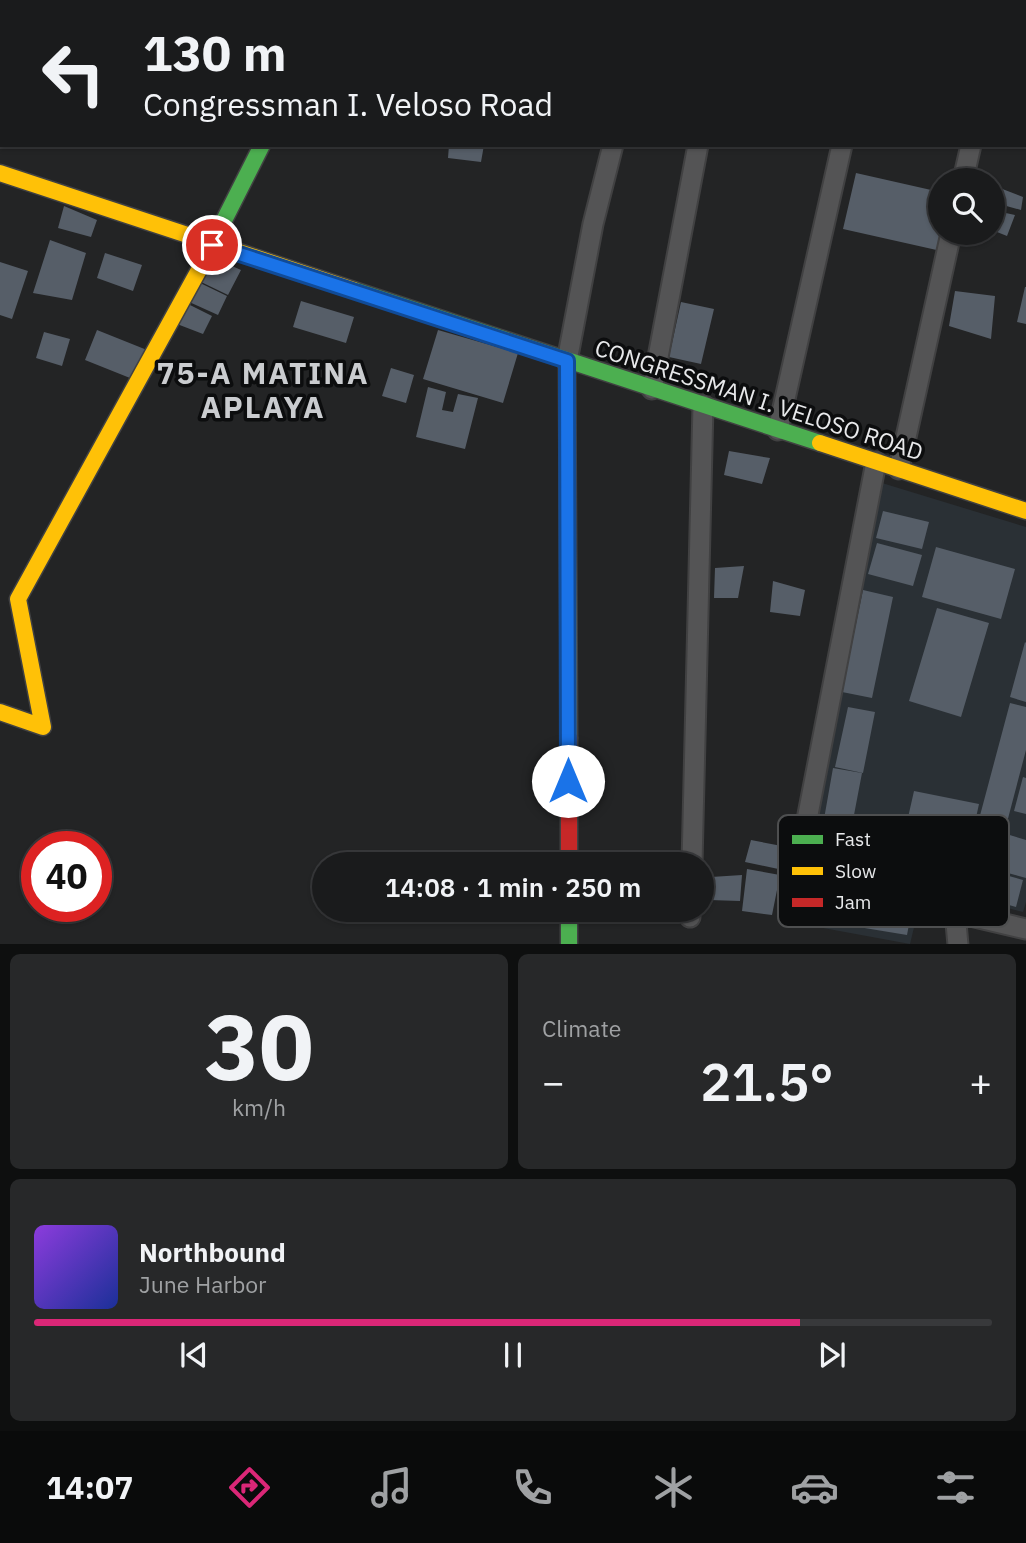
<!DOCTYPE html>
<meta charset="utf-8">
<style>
body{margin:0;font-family:"IBM Plex Sans",sans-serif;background:#272829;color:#f1f3f6;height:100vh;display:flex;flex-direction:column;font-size:26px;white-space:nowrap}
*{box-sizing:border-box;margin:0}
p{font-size:23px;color:#9fa1a3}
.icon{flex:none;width:38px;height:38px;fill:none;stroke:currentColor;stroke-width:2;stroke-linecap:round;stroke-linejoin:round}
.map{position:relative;height:944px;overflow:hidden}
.side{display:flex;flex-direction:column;gap:10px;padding:10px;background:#0e0f0f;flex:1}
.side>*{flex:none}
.banner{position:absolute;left:0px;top:0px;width:1027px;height:147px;box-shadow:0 2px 5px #0004,0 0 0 2px #38393b;background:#1a1b1c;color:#f1f3f6;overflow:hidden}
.controls{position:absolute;left:928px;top:168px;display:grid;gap:14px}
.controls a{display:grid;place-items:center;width:77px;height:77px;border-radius:50%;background:#1a1b1c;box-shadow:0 2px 5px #0004,0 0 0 2px #38393b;font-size:35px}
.speed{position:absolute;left:21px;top:831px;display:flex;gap:14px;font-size:35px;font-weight:700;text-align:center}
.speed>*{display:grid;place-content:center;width:91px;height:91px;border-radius:50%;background:#1a1b1c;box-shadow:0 2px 5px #0004,0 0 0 2px #38393b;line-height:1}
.speed .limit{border:10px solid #d22;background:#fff;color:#111}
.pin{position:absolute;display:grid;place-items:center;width:60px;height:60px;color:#fff;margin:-30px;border:4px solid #fff;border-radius:50%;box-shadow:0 2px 7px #0007}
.me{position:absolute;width:77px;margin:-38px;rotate:0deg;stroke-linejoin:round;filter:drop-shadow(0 0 5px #0008)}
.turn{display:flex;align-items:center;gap:24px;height:147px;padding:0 28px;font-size:32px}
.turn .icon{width:91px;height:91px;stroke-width:2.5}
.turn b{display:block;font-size:49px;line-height:60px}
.big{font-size:52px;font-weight:600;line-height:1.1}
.side .widget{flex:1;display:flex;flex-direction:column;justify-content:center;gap:10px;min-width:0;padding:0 24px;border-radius:10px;background:#272829}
.side .dial{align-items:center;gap:0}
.dial b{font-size:91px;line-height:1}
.song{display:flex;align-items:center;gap:21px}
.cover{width:84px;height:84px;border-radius:10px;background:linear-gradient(135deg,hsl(270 70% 55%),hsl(230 70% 35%))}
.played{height:7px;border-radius:4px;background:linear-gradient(90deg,#db2777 80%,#38393b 80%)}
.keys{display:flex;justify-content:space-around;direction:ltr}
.heat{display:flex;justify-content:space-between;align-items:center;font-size:38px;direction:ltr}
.side .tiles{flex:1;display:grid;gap:10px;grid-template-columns:1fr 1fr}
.widget:last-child{grid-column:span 2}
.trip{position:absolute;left:312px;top:852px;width:402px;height:70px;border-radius:35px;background:#1a1b1c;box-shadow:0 2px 5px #0004,0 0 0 2px #38393b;font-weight:600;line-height:70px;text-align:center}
.menu{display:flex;height:112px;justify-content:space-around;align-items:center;background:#0a0b0b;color:#9fa1a3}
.menu .icon{width:49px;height:49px}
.menu .active{color:#db2777}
.menu b{font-size:32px;color:#f1f3f6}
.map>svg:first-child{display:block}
</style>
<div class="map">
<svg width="1026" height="945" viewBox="0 0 1026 945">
<rect width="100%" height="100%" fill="#232425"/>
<path fill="#2a3035" d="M882,483L1026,527V902L1023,912L924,886L910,944L796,923Z"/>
<path fill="#565e68" d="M449,145H484L481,162L448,158Z
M856,173L940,192V233H945L941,251L843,229Z
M992,185L1023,197L1021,210L992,202Z
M64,206L97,220L91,237L58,228Z
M992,210L1015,215L1007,236L992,230Z
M50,240L86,253L72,300L33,293Z
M105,253L142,265L133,291L97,278Z
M212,257L241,270L228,295L199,281Z
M0,262L28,271L12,319L0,315Z
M196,281L227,296L218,315L187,301Z
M1025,287H1026V324L1017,322Z
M955,291L995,296L991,339L949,326Z
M301,301L354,317L346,343L293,327Z
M681,302L714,309L701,364L669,357Z
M186,303L212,316L203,334L177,324Z
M97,330L147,350L135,380L85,360Z
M438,330L518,353L503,403L423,379Z
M44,332L70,339L62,366L36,358Z
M391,368L414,375L406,403L382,396Z
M428,387L446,392L442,410L453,412L458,394L478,398L465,449L416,437Z
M729,451L770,458L762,484L724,475Z
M883,511L929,522L922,549L876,538Z
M877,543L922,555L913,586L868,574Z
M936,547L1015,569L1001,619L922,597Z
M744,566L738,598H714L715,568Z
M773,581L805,590L800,616L770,612Z
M863,590L893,597L872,698L842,692Z
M937,608L989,623L961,717L909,701Z
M1025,642L1026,643V702L1010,697Z
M1010,703L1026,707V750L1005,830L978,823Z
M848,707L875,712L863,773L835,767Z
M833,768L862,773L849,841L821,836Z
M1023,777L1026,778V814L1014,811Z
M914,791L979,804L972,836L907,822Z
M1003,833L1026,840V878L993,869Z
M751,840L787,847L783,870L745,862Z
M747,869L780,875L772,915L742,911Z
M825,871L865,877L863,889L914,898L907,935L816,920Z
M998,873L1023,880L1016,907L991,900Z
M742,875L740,901L709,900L711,877Z"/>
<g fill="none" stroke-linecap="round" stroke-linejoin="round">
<defs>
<path id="lane" d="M970,2L989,0"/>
<path id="street" d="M874,2V0
M1003,2V0
M963,180L971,145
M567,361L593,224L613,145
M652,389L698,145
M778,430L842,145
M899,469L951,233
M692,864L703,405
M794,887L876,462
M690,917V910
M958,945L956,923L962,914L1026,929"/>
<path id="fast" d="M200,268L262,145
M354,290L820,443
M569,910V945"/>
<path id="slow" d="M0,173L354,290
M567,361L569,738
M820,443L1026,511
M0,712L43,727L18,599L200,268"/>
<path id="jam" d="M569,738V864"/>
</defs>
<use href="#lane" stroke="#414142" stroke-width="13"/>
<use href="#street" stroke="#414142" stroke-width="23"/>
<use href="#fast" stroke="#414142" stroke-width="19"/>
<use href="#slow" stroke="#414142" stroke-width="19"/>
<use href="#jam" stroke="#414142" stroke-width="19"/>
<path stroke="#575859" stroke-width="3.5" stroke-dasharray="5 5" stroke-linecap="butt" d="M758,0V2"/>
<use href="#lane" stroke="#545455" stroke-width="10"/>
<use href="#street" stroke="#545455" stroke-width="19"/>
<use href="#fast" stroke="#4caf50" stroke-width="16"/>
<use href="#slow" stroke="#ffc107" stroke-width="16"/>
<use href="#jam" stroke="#c62828" stroke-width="16"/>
</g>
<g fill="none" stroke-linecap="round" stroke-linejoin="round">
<defs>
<path id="route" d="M212,245L567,361L568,781"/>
</defs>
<use href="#route" stroke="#114b97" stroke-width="18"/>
<use href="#route" stroke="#1a73e8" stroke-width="12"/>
</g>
<g text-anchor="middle" stroke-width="7" stroke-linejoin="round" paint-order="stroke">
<g font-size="23" fill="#e8e9eb" stroke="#0c0d0e">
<text transform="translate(759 400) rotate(18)" y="8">CONGRESSMAN I. VELOSO ROAD</text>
</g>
<g font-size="30" font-weight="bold" letter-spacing="2" fill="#cacccf" stroke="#0c0d0e">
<text x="263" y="384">75-A MATINA<tspan x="263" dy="34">APLAYA</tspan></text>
</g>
</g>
<rect x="778" y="815" width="231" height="112" rx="10" fill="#0c0d0e" stroke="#4e4f50" stroke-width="2"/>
<rect x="792" y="835" width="31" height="9" fill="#4caf50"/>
<rect x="792" y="867" width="31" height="8" fill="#ffc107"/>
<rect x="792" y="898" width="31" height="9" fill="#c62828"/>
<g font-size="19" fill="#e8e9eb">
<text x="835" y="846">Fast</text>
<text x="835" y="878">Slow</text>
<text x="835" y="909">Jam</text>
</g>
</svg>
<div class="controls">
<a><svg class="icon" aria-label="search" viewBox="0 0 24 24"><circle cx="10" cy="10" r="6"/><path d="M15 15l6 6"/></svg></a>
</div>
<div class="speed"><div class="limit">40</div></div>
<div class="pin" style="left:212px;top:245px;background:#d93025"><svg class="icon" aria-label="arrive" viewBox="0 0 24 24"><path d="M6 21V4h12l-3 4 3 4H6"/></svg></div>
<svg class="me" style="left:568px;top:781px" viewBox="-20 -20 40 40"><circle r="19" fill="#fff"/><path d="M0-13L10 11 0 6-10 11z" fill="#1a73e8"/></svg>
<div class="trip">14:08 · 1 min · 250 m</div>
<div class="banner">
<div class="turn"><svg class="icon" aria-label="left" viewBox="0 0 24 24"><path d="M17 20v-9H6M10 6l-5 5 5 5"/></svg><div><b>130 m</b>Congressman I. Veloso Road</div></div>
</div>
</div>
<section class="side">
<div class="tiles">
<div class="widget dial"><b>30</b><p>km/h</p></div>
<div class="widget"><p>Climate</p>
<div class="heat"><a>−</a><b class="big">21.5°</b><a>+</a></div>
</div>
<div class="widget">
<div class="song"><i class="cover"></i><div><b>Northbound</b><p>June Harbor</p></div></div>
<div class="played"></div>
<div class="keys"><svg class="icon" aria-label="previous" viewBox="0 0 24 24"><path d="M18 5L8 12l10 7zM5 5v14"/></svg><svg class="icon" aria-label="pause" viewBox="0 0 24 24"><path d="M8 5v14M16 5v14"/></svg><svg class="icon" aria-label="next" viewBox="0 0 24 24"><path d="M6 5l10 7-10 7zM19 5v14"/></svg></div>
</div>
</div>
</section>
<nav class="menu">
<b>14:07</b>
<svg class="icon active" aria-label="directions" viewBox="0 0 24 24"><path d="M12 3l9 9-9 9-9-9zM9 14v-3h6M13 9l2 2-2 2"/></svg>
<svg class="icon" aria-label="music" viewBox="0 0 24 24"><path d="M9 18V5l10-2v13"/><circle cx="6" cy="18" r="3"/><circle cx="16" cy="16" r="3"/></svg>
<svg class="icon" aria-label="phone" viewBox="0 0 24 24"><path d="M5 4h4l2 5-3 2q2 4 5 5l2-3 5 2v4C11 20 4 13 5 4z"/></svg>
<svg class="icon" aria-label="climate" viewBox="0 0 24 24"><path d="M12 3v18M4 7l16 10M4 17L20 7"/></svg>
<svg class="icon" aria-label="car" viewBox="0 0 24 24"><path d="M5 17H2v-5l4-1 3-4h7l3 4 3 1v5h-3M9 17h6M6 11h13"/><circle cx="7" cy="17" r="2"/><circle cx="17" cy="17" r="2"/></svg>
<svg class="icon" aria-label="filters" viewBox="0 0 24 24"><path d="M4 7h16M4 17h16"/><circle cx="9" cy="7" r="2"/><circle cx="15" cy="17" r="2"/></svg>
</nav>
